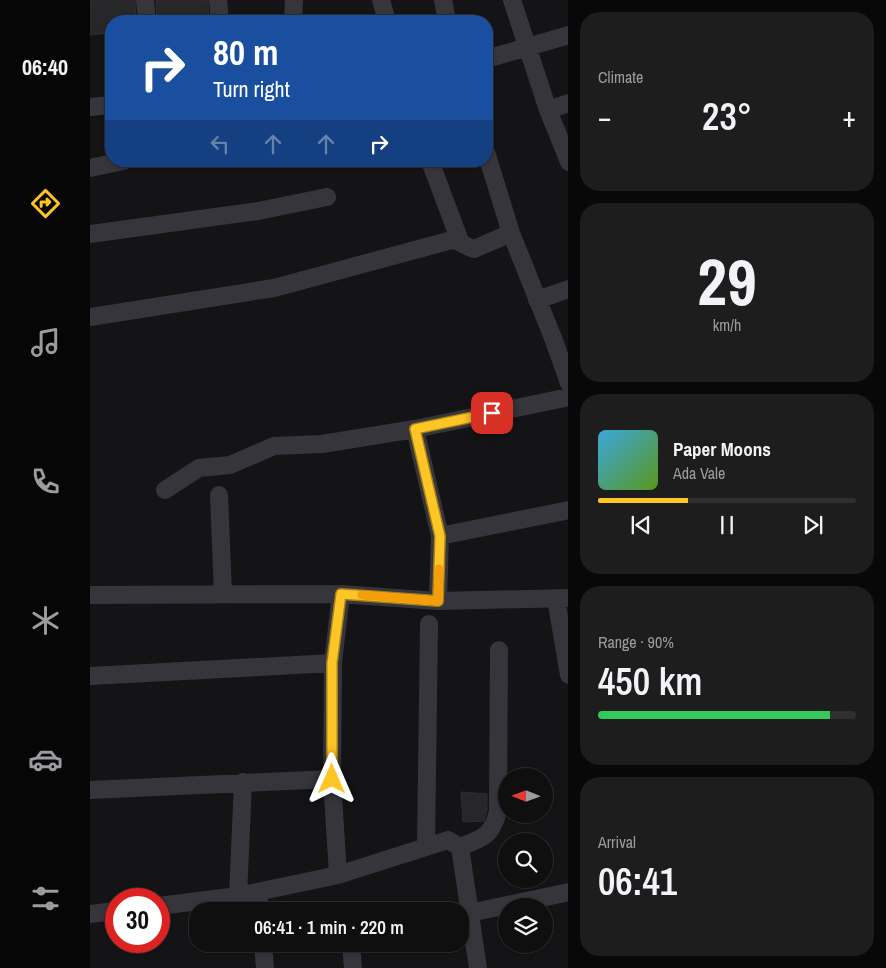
<!DOCTYPE html>
<meta charset="utf-8">
<style>
body{margin:0;font-family:"Archivo Narrow",sans-serif;background:#1d1d1e;color:#f1f3f6;height:100vh;display:flex;flex-direction:column;font-size:19px;white-space:nowrap}
*{box-sizing:border-box;margin:0}
p{font-size:16px;color:#9b9c9f}
.icon{flex:none;width:28px;height:28px;fill:none;stroke:currentColor;stroke-width:2;stroke-linecap:round;stroke-linejoin:round}
.map{position:relative;flex:1;overflow:hidden}
.sheet{display:flex;flex-direction:column;gap:12px;padding:12px;background:#080809;width:318px}
.sheet>*{flex:none}
.hud{position:absolute;left:15px;top:15px;width:388px;height:152px;border-radius:20px;box-shadow:0 1px 4px #0004,0 0 0 1px #2f2f30;background:#1a4fa0;color:#fff;overflow:hidden}
.needle{width:32px;rotate:271deg}
.tools{position:absolute;left:408px;top:768px;display:grid;gap:10px}
.tools a{display:grid;place-items:center;width:55px;height:55px;border-radius:50%;background:#0f0f10;box-shadow:0 1px 4px #0004,0 0 0 1px #2f2f30;font-size:25px}
.speed{position:absolute;left:15px;top:888px;display:flex;gap:10px;font-size:25px;font-weight:700;text-align:center}
.speed>*{display:grid;place-content:center;width:65px;height:65px;border-radius:50%;background:#0f0f10;box-shadow:0 1px 4px #0004,0 0 0 1px #2f2f30;line-height:1}
.speed .limit{border:8px solid #d22;background:#fff;color:#111}
.pin{position:absolute;display:grid;place-items:center;width:42px;height:42px;color:#fff;margin:-21px;border-radius:10px;box-shadow:0 2px 8px #0006}
.me{position:absolute;width:55px;margin:-28px;rotate:0deg;stroke-linejoin:round;filter:drop-shadow(0 0 4px #0008)}
.turn{display:flex;align-items:center;gap:18px;height:105px;padding:0 25px;font-size:22px}
.turn .icon{width:65px;height:65px;stroke-width:2.5}
.turn b{display:block;font-size:35px;line-height:42px}
.lanes{display:flex;align-items:center;height:48px;padding:0 25px;background:#0003;justify-content:center;gap:25px;direction:ltr}
.lanes .off{opacity:.35}
.big{font-size:38px;font-weight:600;line-height:1.1}
.sheet .tile{flex:1;display:flex;flex-direction:column;justify-content:center;gap:8px;min-width:0;padding:0 18px;border-radius:20px;background:#1d1d1e}
.sheet .dial{align-items:center;gap:0}
.dial b{font-size:65px;line-height:1}
.song{display:flex;align-items:center;gap:15px}
.cover{width:60px;height:60px;border-radius:8px;background:linear-gradient(135deg,hsl(200 70% 55%),hsl(90 70% 35%))}
.played{height:5px;border-radius:2px;background:linear-gradient(90deg,#fdc525 35%,#2f2f30 35%)}
.keys{display:flex;justify-content:space-around;direction:ltr}
.heat{display:flex;justify-content:space-between;align-items:center;font-size:28px;direction:ltr}
.charge{height:8px;border-radius:4px;background:linear-gradient(90deg,#34c759 90%,#2f2f30 0)}
.trip{position:absolute;left:99px;top:902px;width:280px;height:50px;border-radius:20px;background:#0f0f10;box-shadow:0 1px 4px #0004,0 0 0 1px #2f2f30;font-weight:600;line-height:50px;text-align:center}
main{display:flex;flex:1;min-height:0}
.dock{display:flex;flex-direction:column;width:90px;justify-content:space-around;align-items:center;background:#060606;color:#9b9c9f}
.dock .icon{width:35px;height:35px}
.dock .selected{color:#fdc525}
.dock b{font-size:22px;color:#f1f3f6}
.map>svg:first-child{display:block}
</style>
<main>
<nav class="dock">
<b>06:40</b>
<svg class="icon selected" aria-label="directions" viewBox="0 0 24 24"><path d="M12 3l9 9-9 9-9-9zM9 14v-3h6M13 9l2 2-2 2"/></svg>
<svg class="icon" aria-label="music" viewBox="0 0 24 24"><path d="M9 18V5l10-2v13"/><circle cx="6" cy="18" r="3"/><circle cx="16" cy="16" r="3"/></svg>
<svg class="icon" aria-label="phone" viewBox="0 0 24 24"><path d="M5 4h4l2 5-3 2q2 4 5 5l2-3 5 2v4C11 20 4 13 5 4z"/></svg>
<svg class="icon" aria-label="climate" viewBox="0 0 24 24"><path d="M12 3v18M4 7l16 10M4 17L20 7"/></svg>
<svg class="icon" aria-label="car" viewBox="0 0 24 24"><path d="M5 17H2v-5l4-1 3-4h7l3 4 3 1v5h-3M9 17h6M6 11h13"/><circle cx="7" cy="17" r="2"/><circle cx="17" cy="17" r="2"/></svg>
<svg class="icon" aria-label="filters" viewBox="0 0 24 24"><path d="M4 7h16M4 17h16"/><circle cx="9" cy="7" r="2"/><circle cx="15" cy="17" r="2"/></svg>
</nav>
<div class="map">
<svg width="479" height="968" viewBox="0 0 479 968">
<rect width="100%" height="100%" fill="#141416"/>
<path fill="#27272a" stroke="#2e2e32" d="M0,0H45L46,21H21V33L0,35Z
M66,0H118L119,21H67Z
M371,792L397,794V809L394,821L373,822Z"/>
<g fill="none" stroke-linecap="round" stroke-linejoin="round">
<path stroke="#35353b" stroke-width="18" d="M55,0L57,21
M128,0L130,21
M291,0L297,21
M353,0L357,21
M422,0L458,110
M203,21L204,0
M396,59L479,35
M479,103L458,110L479,162
M0,107L21,105
M396,152L421,233L463,338L479,383
M340,161L370,241
M0,168L33,161
M0,234L168,211L237,197
M447,300L479,289
M0,317L184,288L362,240C371,241 376,247 384,249L421,233
M325,429L350,536
M75,490L109,468L140,465L184,446L232,444L325,429L479,397
M129,495L133,594
M0,595L251,594
M466,599L479,675
M348,601L479,598
M0,676L243,663
M242,779L248,875
M0,790L242,779L243,663L251,594L348,601L350,536L479,510
M336,847L339,624
M370,847C393,838 402,836 408,811L409,650
M168,892L170,911
M148,896L153,782
M69,906L148,896L248,875L358,840L370,847L388,968
M0,914L26,911
M370,915L479,892
M173,944L175,968
M261,944L263,968"/>
</g>
<g fill="none" stroke-linecap="round" stroke-linejoin="round">
<defs>
<path id="route" d="M242,779V663L251,594L348,601L350,536L325,429L402,413"/>
</defs>
<use href="#route" stroke="#a48018" stroke-width="12"/>
<use href="#route" stroke="#fdc525" stroke-width="9"/>
<path stroke="#f59e0b" stroke-width="9" d="M272,595L348,601L349,569"/>
</g>
</svg>
<div class="tools">
<a><svg class="needle" viewBox="-14 -14 28 28"><path d="M0-13l5 13h-10z" fill="#e53935"/><path d="M0 13l5-13h-10z" fill="#9b9c9f"/></svg></a>
<a><svg class="icon" aria-label="search" viewBox="0 0 24 24"><circle cx="10" cy="10" r="6"/><path d="M15 15l6 6"/></svg></a>
<a><svg class="icon" aria-label="layers" viewBox="0 0 24 24"><path d="M12 4l9 5-9 5-9-5zM3 14l9 5 9-5"/></svg></a>
</div>
<div class="speed"><div class="limit">30</div></div>
<div class="pin" style="left:402px;top:413px;background:#d93025"><svg class="icon" aria-label="arrive" viewBox="0 0 24 24"><path d="M6 21V4h12l-3 4 3 4H6"/></svg></div>
<svg class="me" style="left:242px;top:779px" viewBox="-20 -20 40 40"><path d="M0-17L14 15 0 8-14 15z" fill="#fdc525" stroke="#fff" stroke-width="4"/></svg>
<div class="trip">06:41 · 1 min · 220 m</div>
<div class="hud">
<div class="turn"><svg class="icon" aria-label="right" viewBox="0 0 24 24"><path d="M7 20v-9h11M14 6l5 5-5 5"/></svg><div><b>80 m</b>Turn right</div></div>
<div class="lanes"><svg class="icon off" aria-label="left" viewBox="0 0 24 24"><path d="M17 20v-9H6M10 6l-5 5 5 5"/></svg><svg class="icon off" aria-label="ahead" viewBox="0 0 24 24"><path d="M12 20V5M6 11l6-6 6 6"/></svg><svg class="icon off" aria-label="ahead" viewBox="0 0 24 24"><path d="M12 20V5M6 11l6-6 6 6"/></svg><svg class="icon" aria-label="right" viewBox="0 0 24 24"><path d="M7 20v-9h11M14 6l5 5-5 5"/></svg></div>
</div>
</div>
<section class="sheet">
<div class="tile"><p>Climate</p>
<div class="heat"><a>−</a><b class="big">23°</b><a>+</a></div>
</div>
<div class="tile dial"><b>29</b><p>km/h</p></div>
<div class="tile">
<div class="song"><i class="cover"></i><div><b>Paper Moons</b><p>Ada Vale</p></div></div>
<div class="played"></div>
<div class="keys"><svg class="icon" aria-label="previous" viewBox="0 0 24 24"><path d="M18 5L8 12l10 7zM5 5v14"/></svg><svg class="icon" aria-label="pause" viewBox="0 0 24 24"><path d="M8 5v14M16 5v14"/></svg><svg class="icon" aria-label="next" viewBox="0 0 24 24"><path d="M6 5l10 7-10 7zM19 5v14"/></svg></div>
</div>
<div class="tile"><p>Range · 90%</p><b class="big">450 km</b><div class="charge"></div></div>
<div class="tile"><p>Arrival</p><b class="big">06:41</b></div>
</section>
</main>
